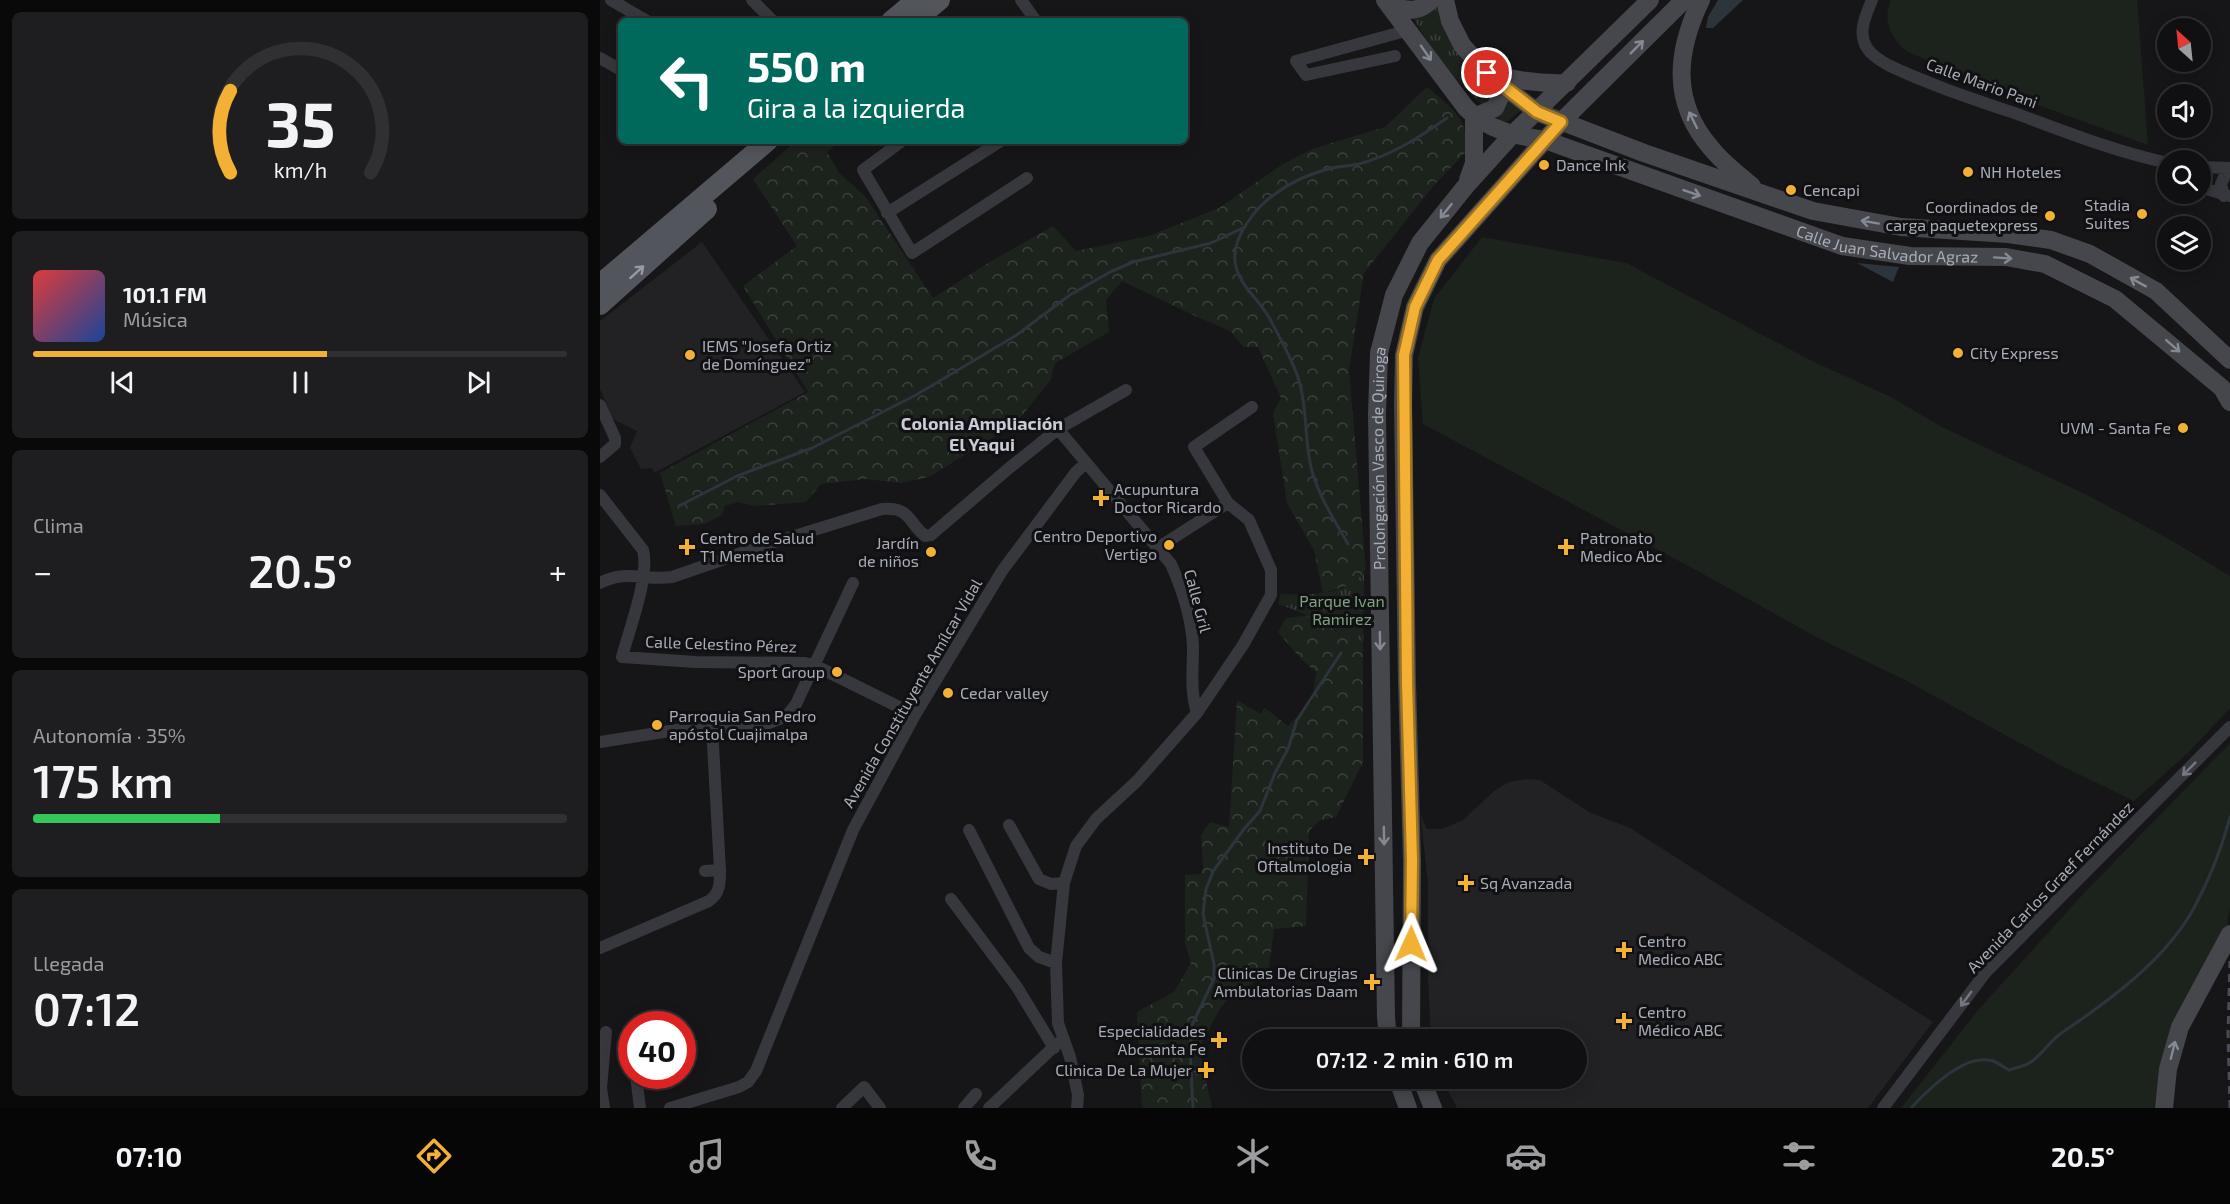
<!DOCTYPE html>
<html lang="es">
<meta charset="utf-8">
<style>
body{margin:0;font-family:"Exo 2",sans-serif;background:#1e1e20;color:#f1f3f6;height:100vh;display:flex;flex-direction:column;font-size:22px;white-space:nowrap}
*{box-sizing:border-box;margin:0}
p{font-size:20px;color:#9c9d9f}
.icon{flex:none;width:33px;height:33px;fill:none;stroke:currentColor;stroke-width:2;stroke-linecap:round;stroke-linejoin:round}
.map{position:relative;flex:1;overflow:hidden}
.panel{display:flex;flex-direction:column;gap:12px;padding:12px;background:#09090a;width:600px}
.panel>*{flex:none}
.hud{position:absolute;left:18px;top:18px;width:570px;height:126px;border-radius:9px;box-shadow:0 3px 15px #0003,0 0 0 2px #303032;background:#00695c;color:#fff;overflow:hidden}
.needle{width:39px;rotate:333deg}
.buttons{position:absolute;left:1557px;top:18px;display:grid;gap:12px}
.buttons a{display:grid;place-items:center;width:54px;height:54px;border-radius:50%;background:#101012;box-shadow:0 3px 15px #0003,0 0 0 2px #303032;font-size:30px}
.speed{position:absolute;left:18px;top:1011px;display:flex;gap:12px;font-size:30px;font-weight:700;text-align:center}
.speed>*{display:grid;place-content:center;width:78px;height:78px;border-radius:50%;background:#101012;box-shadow:0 3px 15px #0003,0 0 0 2px #303032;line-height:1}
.speed .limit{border:9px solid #d22;background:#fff;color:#111}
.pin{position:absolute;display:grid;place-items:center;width:51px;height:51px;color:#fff;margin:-26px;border:3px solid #fff;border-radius:50%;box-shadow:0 2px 6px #0007}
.me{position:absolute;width:66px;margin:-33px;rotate:1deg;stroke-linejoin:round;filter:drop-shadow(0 0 4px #0008)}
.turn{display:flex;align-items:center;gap:21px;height:126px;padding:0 30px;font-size:27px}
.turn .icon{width:78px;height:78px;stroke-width:2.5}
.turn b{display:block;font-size:42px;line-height:51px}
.big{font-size:45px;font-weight:600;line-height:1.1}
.panel .card{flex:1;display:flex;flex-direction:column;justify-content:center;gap:9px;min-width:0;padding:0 21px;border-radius:9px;background:#1e1e20}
.panel .dial{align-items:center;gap:0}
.dial svg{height:156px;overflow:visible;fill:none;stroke:#303032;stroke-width:7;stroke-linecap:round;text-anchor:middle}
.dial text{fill:#f1f3f6;stroke:none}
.song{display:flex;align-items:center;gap:18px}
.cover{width:72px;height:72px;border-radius:9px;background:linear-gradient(135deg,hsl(0 70% 55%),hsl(220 70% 35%))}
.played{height:6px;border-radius:3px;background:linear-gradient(90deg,#f2b134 55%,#303032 55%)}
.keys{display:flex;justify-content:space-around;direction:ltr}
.heat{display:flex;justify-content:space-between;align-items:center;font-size:33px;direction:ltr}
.charge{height:9px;border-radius:4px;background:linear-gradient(90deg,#34c759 35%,#303032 0)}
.trip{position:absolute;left:642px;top:1029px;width:345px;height:60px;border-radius:30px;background:#101012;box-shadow:0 3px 15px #0003,0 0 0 2px #303032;font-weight:600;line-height:60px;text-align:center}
.menu{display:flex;height:96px;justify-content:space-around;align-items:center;background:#060607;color:#9c9d9f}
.menu .icon{width:42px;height:42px}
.menu .selected{color:#f2b134}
.menu b{font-size:27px;color:#f1f3f6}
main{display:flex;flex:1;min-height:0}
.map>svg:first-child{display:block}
</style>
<main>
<section class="panel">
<div class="card dial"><svg viewBox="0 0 100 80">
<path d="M14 69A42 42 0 1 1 86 69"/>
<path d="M14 69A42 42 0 0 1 14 27" stroke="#f2b134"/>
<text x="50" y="56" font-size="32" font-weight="700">35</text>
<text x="50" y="72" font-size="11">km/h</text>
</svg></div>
<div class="card">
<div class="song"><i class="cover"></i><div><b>101.1 FM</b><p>Música</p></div></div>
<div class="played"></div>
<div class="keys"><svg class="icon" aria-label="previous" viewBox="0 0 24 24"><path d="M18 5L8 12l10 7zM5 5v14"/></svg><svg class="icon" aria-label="pause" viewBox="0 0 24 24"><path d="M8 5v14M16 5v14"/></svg><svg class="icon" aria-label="next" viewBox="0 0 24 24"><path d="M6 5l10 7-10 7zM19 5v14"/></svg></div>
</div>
<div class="card"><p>Clima</p>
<div class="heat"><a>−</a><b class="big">20.5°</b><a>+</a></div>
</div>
<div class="card"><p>Autonomía · 35%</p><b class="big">175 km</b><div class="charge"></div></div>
<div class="card"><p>Llegada</p><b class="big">07:12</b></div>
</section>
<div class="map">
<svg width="1630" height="1108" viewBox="0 0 1630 1108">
<defs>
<pattern id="forest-crowns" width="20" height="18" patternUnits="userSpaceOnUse" patternTransform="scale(1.5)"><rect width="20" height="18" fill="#1c231d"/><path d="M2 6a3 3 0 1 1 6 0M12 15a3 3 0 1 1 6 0" fill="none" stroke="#3a403c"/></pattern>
<pattern id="park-tufts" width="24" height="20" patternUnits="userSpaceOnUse" patternTransform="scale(1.5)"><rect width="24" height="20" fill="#1c231d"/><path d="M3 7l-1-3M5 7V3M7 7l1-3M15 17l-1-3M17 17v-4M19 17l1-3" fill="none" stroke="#3a403c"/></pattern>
</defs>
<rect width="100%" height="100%" fill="#161618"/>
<path fill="#222225" d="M102,242L205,392L54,473L52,468L41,469L30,448L37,431L13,419L0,389V321Z
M927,779L940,780L989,812L1030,828L1333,1022L1268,1108H857L842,1079L976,1078V1040L831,1039L828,979V883L820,813L827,829H842L863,820L894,791L909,782Z"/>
<path fill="#1c231d" d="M1291,0H1537L1548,145L1405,93L1308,52C1291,39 1282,20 1291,0Z
M882,237L1026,263L1212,361L1291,397L1342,427L1487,495L1569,539L1630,576V708L1589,752L1534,801L1460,765L1305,680L1218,638L1094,569L823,424L818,358L834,299Z
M1630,743V908L1627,925L1604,969L1560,1068L1554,1108H1301L1379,1009L1485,892Z"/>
<path fill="url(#forest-crowns)" d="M827,87C851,107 868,117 867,151L835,184L764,273L749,370L766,569L757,583L723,593L714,550L687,503L673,413L681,398L658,347H644L630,331L593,315L522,281L506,300L509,332L455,363L450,381L415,424L329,477L301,483L266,479L221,484L206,502L155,506L138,502L125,506L122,515L104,524L76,526L60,473L208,392L143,286L197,246L153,179L196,141H240L227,152L239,173L265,196L333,298L388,263L453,226L476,251L549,236L619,208L683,164L715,148L785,127Z
M711,615L751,641L763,654V762L736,817L719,821L709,831L706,926L674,929L668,975L631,994L618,1012L599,1048L612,1108H542L537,1012L574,992L591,963L585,943V875L601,874L603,867L601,835L610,822L629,827L637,700L661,714L665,708L688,726L712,702L716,672L701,659L678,632L686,618Z"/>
<path fill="url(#park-tufts)" d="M839,4L924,108L905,123C866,95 837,58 812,16Z
M764,572L763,654C739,627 712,616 678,604L681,594C708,595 747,596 764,572Z"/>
<path fill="#2c353c" d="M1118,0H1143L1113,28H1106L1108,17Z
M1257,263L1299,267L1293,282Z"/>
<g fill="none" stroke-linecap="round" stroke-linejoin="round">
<path stroke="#2c353c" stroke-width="3" d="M79,506L137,476L212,448L316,395L415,336L470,295L510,272L533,262L611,243L645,227
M748,544C735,521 719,497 712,471C704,442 708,410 699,381C693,360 680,339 670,319C660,300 638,285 635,262C632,237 656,207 675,194C692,181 712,173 732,168C741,166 750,166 759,164C792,155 820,137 847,118
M593,1108L590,1049L592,1025L614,979V964L603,914L606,889L614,870L644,829L660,811L675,773L688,749L697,720L741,653
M1311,1108C1328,1090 1365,1052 1393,1061C1398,1063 1404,1067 1409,1070C1416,1068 1425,1066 1431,1062C1442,1055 1449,1042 1460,1034C1509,1001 1567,959 1595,906C1610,878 1622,847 1630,817"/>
<path stroke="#37383d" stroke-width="12" d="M11,0L47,21
M152,0L173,21
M421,0L436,21
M1272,0C1266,15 1257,32 1267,48C1271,55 1281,61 1288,65C1330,85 1376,100 1420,115C1468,133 1517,152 1568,163
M795,56L706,75L696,61L809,30
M0,58L21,70
M302,141L263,170L312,253L427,178
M1600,167L1630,168
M1600,187L1630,196
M1624,196L1621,184L1628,168
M287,213L401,141
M0,405L15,438V444L0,457
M458,429L571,564C582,589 592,619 593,647C593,669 590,691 597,713
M0,495L43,550C50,576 29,630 22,657L95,662L205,663L214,665L315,715
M559,547L628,503
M0,583C26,569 46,581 72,577L162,546L282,509C311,507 307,521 325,536L331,535L408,469L458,429L526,390
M0,742L76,730L164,725L182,718L190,712L196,704L253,583
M409,825L439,879L451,884L464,883
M369,830L429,948L439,957L456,963
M105,871L120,870
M351,899L417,987L454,1048
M0,948L109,901C120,893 120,884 120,870L112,727
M36,1076L40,1108
M4,1108L1,1088L6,1032
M70,1108L139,1087L148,1082L156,1071L253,830L315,715L402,571L476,472L486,463
M242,1108L264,1087L280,1108
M364,1108L376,1094
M389,1108L458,1043
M477,1108L478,1095L470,1057L458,1023L456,963L464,883L476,846L496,819L537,781L597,713L643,645L671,595V570L649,520L628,503L594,447L652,407
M1283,1108L1386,972L1630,727"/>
<g stroke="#45474d" stroke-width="18">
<path id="s1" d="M785,0L866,108C887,130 916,136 945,140L1242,246L1310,256L1406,257L1445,264L1515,299L1622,388L1630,402"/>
<path d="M845,0L850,21L862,45L887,73L937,112L1044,153L1213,211L1301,227L1408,234L1451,240L1490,254L1556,291L1630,360"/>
<path d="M1101,0C1076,52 1071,102 1111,148C1123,163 1138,174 1152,186"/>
<path d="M791,6C808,11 819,13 831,0"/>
<path d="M895,75C919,81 942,84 967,83"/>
<path d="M868,180L874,163V117L895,108L902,93V85"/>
<path id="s2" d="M788,1040L786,1017L777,414L779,353L794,295L820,243L865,187L912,135L1050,0"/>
<path d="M811,1040L812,860L807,682L803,403L804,355L815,307L838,260L961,122L1084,0"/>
<path d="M797,1078L808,1108"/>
<path d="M821,1078L833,1108"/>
<path d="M1564,1108L1568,1069L1580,1027L1630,934"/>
</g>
<path stroke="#53555c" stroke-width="20" d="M291,21L316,0
M315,21L340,0
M0,284L168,141
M0,305L107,209"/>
<path stroke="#4a4c52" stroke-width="3" stroke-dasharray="8 6" stroke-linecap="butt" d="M1630,1108L1628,1033L1630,961"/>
</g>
<defs><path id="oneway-shaft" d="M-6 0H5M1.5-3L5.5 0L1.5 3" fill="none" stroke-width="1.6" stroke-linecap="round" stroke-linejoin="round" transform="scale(1.5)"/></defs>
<g stroke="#858993">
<use href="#oneway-shaft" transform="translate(1037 47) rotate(-45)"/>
<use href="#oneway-shaft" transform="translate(826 53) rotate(55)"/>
<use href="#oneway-shaft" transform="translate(1093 120) rotate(-116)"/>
<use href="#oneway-shaft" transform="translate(1092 193) rotate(19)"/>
<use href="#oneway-shaft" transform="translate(846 211) rotate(129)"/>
<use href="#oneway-shaft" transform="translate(1270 222) rotate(-170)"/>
<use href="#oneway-shaft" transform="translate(1403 258) rotate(4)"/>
<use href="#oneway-shaft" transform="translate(1538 282) rotate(-151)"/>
<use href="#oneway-shaft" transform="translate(1573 346) rotate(41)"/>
<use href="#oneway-shaft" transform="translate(780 641) rotate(89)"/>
<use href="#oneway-shaft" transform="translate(784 836) rotate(89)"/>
<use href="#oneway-shaft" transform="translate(1573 1050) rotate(-76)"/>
</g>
<use stroke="#979ba6" href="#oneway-shaft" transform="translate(37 272) rotate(-42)"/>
<g stroke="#757881">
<use href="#oneway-shaft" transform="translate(1589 769) rotate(135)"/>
<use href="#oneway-shaft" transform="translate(1366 999) rotate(126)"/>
</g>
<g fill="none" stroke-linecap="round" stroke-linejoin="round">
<defs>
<path id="route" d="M811,944L812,860L807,682L804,355L815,307L838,260L961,122L937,112L887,73"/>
</defs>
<use href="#route" stroke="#9d7322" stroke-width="15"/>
<use href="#route" stroke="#f2b134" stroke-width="10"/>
</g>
<g fill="#f2b134" stroke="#111113" stroke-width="2">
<circle cx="944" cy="165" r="6"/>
<circle cx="1368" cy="172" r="6"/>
<circle cx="1191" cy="190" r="6"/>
<circle cx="1542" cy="214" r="6"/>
<circle cx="1450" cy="216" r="6"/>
<circle cx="1358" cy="353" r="6"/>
<circle cx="90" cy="355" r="6"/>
<circle cx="1583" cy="428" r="6"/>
<path d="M498 489h6v6h6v6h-6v6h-6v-6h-6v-6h6z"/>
<circle cx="569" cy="545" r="6"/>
<path d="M84 538h6v6h6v6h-6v6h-6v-6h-6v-6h6z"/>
<path d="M963 538h6v6h6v6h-6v6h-6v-6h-6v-6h6z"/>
<circle cx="331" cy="552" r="6"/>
<circle cx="237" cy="672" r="6"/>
<circle cx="348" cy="693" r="6"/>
<circle cx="57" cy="725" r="6"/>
<path d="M763 848h6v6h6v6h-6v6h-6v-6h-6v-6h6z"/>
<path d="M863 874h6v6h6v6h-6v6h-6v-6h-6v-6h6z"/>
<path d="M1021 941h6v6h6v6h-6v6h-6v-6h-6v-6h6z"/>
<path d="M769 973h6v6h6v6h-6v6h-6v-6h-6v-6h6z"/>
<path d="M1021 1012h6v6h6v6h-6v6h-6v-6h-6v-6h6z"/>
<path d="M616 1031h6v6h6v6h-6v6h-6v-6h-6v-6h6z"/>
<path d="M603 1061h6v6h6v6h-6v6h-6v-6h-6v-6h6z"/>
</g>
<g text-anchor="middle" stroke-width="6" stroke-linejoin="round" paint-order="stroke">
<g font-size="16" fill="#a8adb8" stroke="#111113">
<text transform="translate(1382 83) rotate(20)" y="6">Calle Mario Pani</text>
<text dy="6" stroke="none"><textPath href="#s1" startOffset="582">Calle Juan Salvador Agraz</textPath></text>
<text dy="6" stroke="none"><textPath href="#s2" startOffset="582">Prolongación Vasco de Quiroga</textPath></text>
<text transform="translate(598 601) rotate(75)" y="6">Calle Gril</text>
<text transform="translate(121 644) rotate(2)" y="6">Calle Celestino Pérez</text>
<text transform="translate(312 693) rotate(-60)" y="6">Avenida Constituyente Amílcar Vidal</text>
<text transform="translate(1450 887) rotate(-46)" y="6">Avenida Carlos Graef Fernández</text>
</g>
<g font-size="16" fill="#a8adb8" stroke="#111113" text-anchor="start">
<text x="956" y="171">Dance Ink</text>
<text x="1380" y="178">NH Hoteles</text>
<text x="1203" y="196">Cencapi</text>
<text x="1530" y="211" text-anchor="end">Stadia<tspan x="1530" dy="18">Suites</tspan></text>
<text x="1438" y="213" text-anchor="end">Coordinados de<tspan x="1438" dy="18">carga paquetexpress</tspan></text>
<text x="102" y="352">IEMS "Josefa Ortiz<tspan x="102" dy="18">de Domínguez"</tspan></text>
<text x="1370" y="359">City Express</text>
<text x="1571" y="434" text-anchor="end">UVM - Santa Fe</text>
<text x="514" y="495">Acupuntura<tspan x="514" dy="18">Doctor Ricardo</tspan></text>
<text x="557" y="542" text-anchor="end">Centro Deportivo<tspan x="557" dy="18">Vertigo</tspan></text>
<text x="100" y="544">Centro de Salud<tspan x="100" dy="18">T1 Memetla</tspan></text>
<text x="980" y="544">Patronato<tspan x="980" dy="18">Medico Abc</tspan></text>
<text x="319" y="549" text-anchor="end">Jardín<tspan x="319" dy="18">de niños</tspan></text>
<text x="225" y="678" text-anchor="end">Sport Group</text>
<text x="360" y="699">Cedar valley</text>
<text x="69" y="722">Parroquia San Pedro<tspan x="69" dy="18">apóstol Cuajimalpa</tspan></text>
<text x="752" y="854" text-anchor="end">Instituto De<tspan x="752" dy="18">Oftalmologia</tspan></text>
<text x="880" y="889">Sq Avanzada</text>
<text x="1038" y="947">Centro<tspan x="1038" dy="18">Medico ABC</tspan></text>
<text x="758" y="979" text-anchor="end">Clinicas De Cirugias<tspan x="758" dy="18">Ambulatorias Daam</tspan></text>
<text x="1038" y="1018">Centro<tspan x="1038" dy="18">Médico ABC</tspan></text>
<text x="606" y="1037" text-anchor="end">Especialidades<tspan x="606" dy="18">Abcsanta Fe</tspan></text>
<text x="592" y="1076" text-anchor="end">Clinica De La Mujer</text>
</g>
<g font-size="16" fill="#7fa381" stroke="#111113">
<text x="742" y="607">Parque Ivan<tspan x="742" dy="18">Ramirez</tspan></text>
</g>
<g font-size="18" font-weight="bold" fill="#c9ccd4" stroke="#111113">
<text x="382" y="430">Colonia Ampliación<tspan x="382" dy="21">El Yaqui</tspan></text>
</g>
</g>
</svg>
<div class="buttons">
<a><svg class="needle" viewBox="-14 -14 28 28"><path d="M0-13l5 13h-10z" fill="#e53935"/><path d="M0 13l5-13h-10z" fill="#9c9d9f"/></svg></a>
<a><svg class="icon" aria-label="sound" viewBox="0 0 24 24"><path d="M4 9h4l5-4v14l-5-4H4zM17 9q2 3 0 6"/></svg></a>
<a><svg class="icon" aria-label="search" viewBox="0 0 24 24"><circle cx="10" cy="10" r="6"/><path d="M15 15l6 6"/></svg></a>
<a><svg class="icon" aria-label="layers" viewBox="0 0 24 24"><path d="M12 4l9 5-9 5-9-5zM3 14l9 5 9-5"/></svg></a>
</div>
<div class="speed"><div class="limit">40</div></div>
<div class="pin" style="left:887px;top:73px;background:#d93025"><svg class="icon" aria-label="arrive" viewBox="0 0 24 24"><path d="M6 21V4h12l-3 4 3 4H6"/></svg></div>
<svg class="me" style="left:811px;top:944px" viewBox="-20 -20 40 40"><path d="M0-17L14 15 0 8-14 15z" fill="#f2b134" stroke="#fff" stroke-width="4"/></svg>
<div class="trip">07:12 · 2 min · 610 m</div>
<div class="hud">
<div class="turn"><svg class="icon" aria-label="left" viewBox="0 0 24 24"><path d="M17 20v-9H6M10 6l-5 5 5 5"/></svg><div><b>550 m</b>Gira a la izquierda</div></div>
</div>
</div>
</main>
<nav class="menu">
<b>07:10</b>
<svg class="icon selected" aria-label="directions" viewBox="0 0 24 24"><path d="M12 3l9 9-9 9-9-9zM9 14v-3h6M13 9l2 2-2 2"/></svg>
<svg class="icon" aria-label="music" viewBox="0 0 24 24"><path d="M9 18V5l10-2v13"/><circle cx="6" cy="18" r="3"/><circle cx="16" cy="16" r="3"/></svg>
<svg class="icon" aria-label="phone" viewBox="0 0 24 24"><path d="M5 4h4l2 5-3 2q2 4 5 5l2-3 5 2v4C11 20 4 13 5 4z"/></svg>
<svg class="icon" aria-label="climate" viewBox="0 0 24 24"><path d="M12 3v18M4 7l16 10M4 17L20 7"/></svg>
<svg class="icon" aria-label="car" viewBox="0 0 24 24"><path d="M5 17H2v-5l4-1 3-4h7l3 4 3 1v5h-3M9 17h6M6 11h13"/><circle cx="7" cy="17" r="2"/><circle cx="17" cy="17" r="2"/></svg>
<svg class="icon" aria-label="filters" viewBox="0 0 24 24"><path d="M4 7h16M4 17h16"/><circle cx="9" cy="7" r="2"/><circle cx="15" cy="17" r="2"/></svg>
<b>20.5°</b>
</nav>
